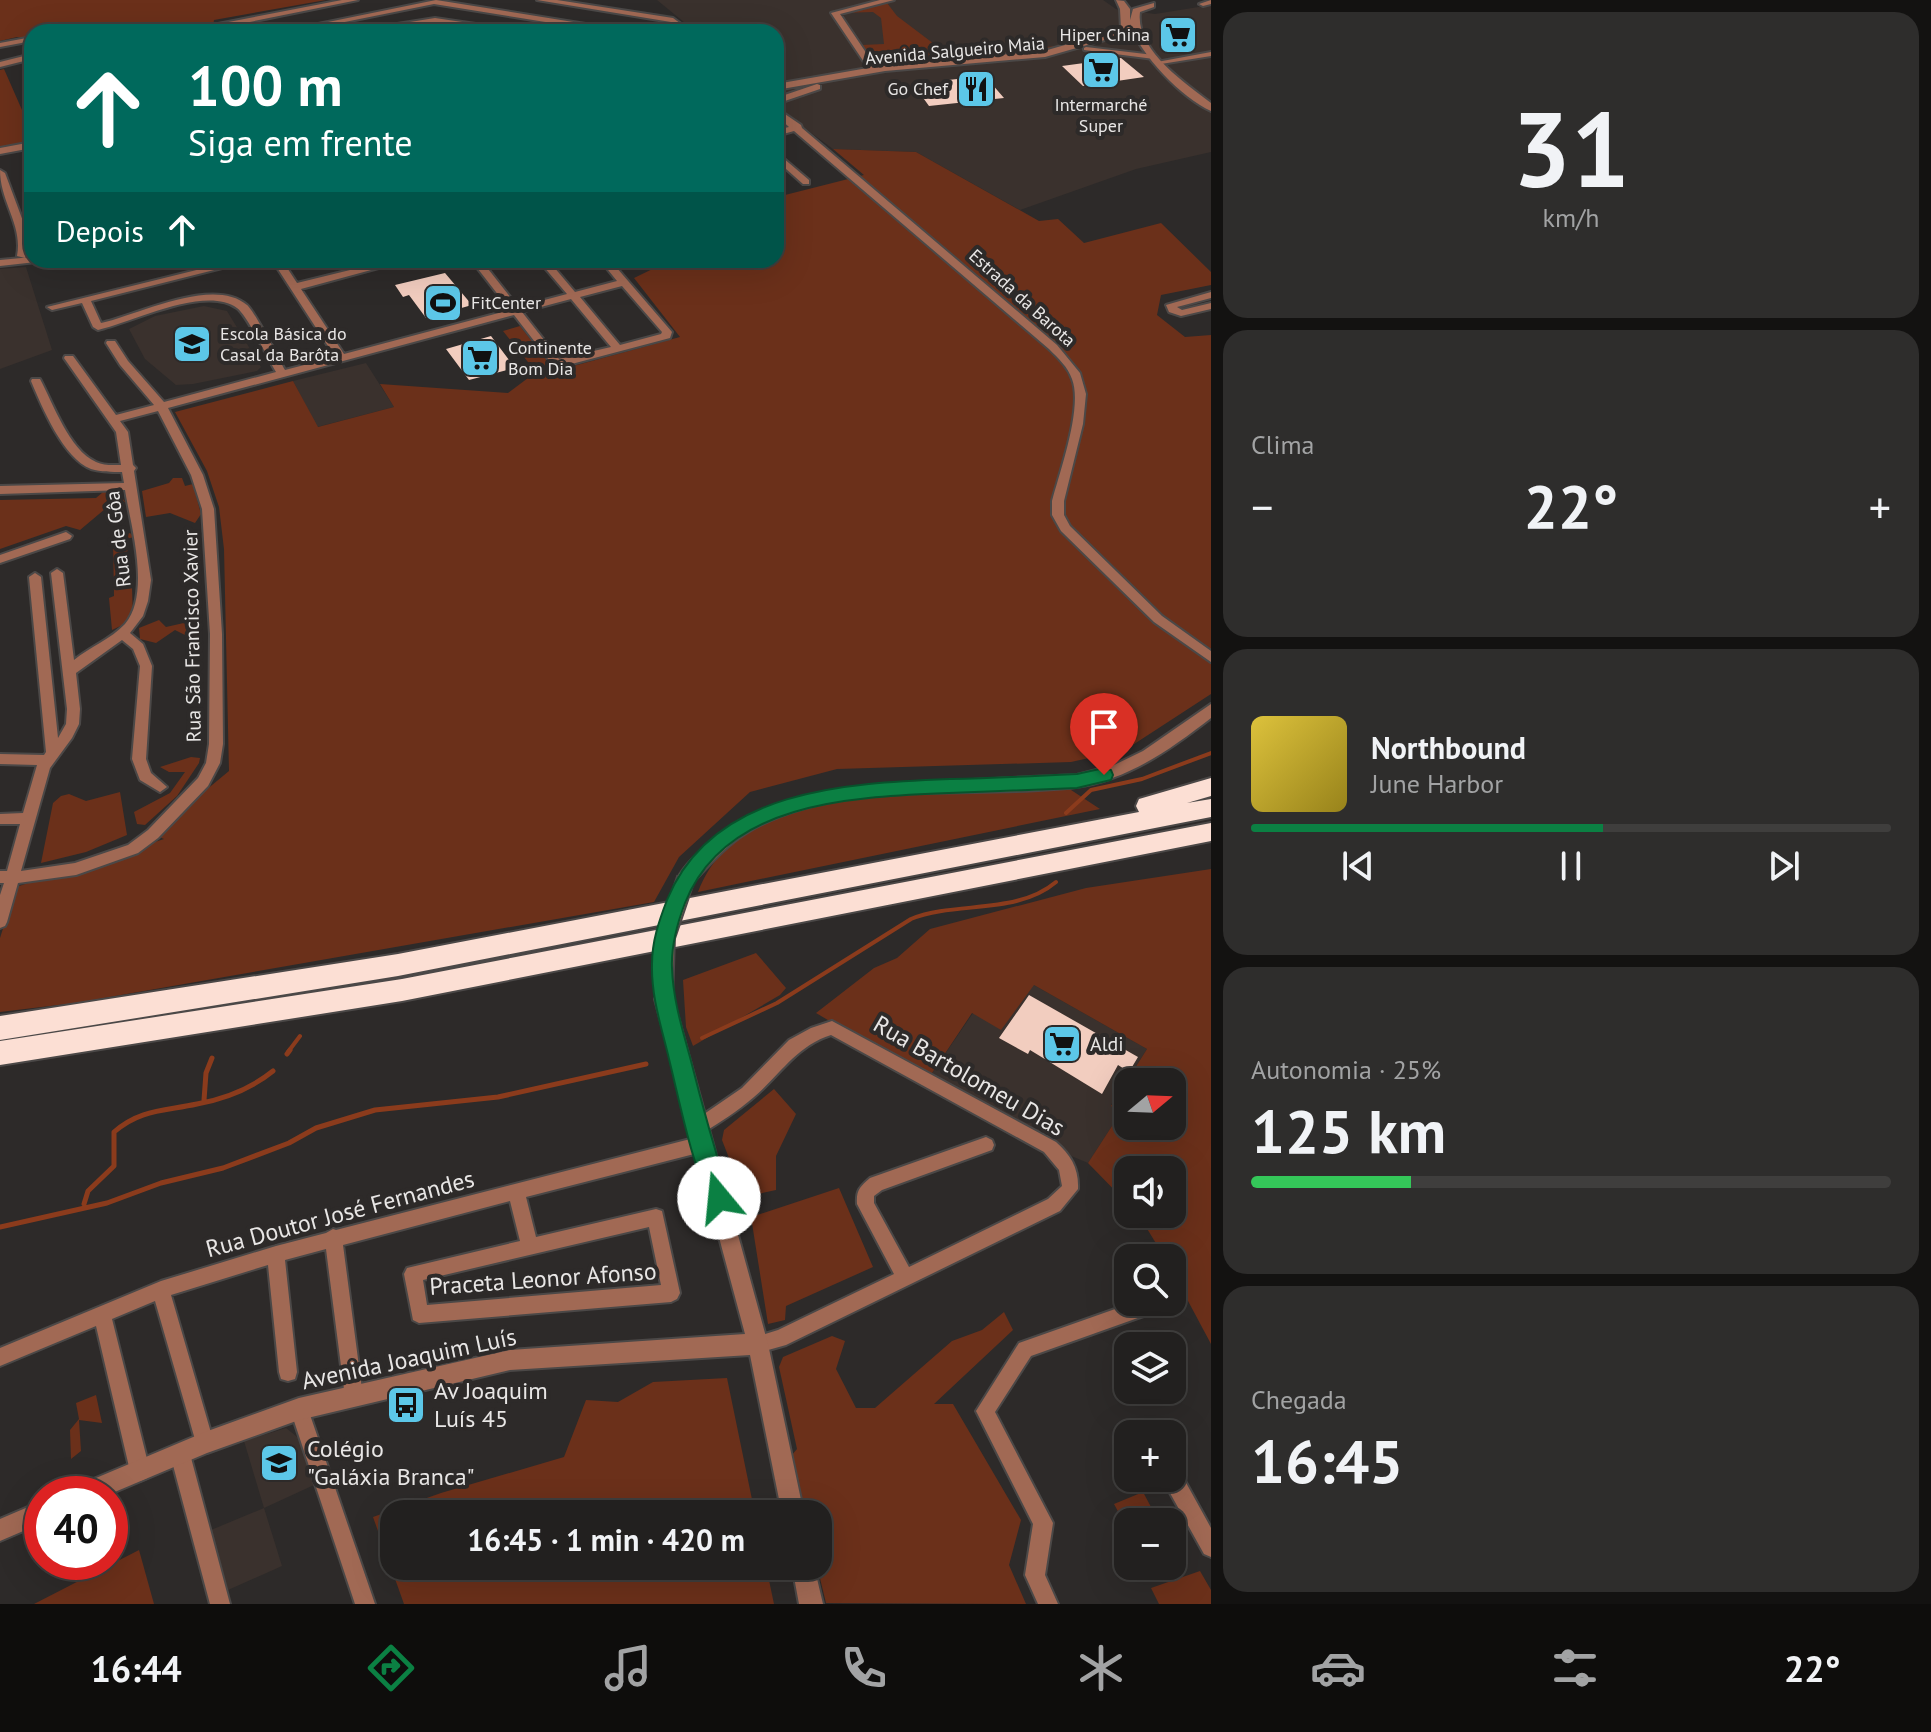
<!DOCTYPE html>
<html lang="pt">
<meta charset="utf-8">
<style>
body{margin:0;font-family:"PT Sans",sans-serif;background:#2e2d2c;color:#f1f3f6;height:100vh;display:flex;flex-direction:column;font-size:30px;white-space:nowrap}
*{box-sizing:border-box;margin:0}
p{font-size:26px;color:#a2a3a4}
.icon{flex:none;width:44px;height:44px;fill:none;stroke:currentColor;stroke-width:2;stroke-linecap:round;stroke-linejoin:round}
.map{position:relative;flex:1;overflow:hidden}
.panel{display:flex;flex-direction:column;gap:12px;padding:12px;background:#131211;width:720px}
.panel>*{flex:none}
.banner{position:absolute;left:24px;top:24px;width:760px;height:244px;border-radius:24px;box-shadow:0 8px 32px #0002,0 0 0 2px #3f3e3d;background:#00695c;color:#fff;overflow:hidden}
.needle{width:52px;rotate:71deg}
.buttons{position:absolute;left:1114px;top:1068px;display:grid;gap:16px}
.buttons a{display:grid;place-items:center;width:72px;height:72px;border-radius:16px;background:#22201f;box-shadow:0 8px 32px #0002,0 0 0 2px #3f3e3d;font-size:40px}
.speed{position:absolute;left:24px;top:1476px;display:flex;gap:16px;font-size:40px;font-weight:700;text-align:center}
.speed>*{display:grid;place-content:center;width:104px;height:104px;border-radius:50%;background:#22201f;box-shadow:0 8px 32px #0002,0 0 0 2px #3f3e3d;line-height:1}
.speed .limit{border:12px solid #d22;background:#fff;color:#111}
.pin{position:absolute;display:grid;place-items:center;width:68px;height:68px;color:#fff;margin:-82px -34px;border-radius:50% 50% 50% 0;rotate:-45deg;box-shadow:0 0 8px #0007}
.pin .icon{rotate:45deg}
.me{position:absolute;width:88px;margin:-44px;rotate:343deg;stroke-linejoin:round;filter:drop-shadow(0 0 6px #0008)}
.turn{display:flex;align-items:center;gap:28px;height:168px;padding:0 32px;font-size:36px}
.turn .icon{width:104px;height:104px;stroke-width:2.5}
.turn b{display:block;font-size:56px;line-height:68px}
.then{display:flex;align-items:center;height:76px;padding:0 32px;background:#0003;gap:16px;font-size:30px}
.big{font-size:60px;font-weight:700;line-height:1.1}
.panel .card{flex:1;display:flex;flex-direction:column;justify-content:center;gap:12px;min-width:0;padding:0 28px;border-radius:24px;background:#2e2d2c}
.panel .dial{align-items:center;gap:0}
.dial b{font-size:104px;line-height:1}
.song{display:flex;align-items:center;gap:24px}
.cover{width:96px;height:96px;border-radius:12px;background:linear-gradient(135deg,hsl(50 70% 55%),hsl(50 70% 35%))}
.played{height:8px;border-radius:4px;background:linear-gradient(90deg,#0b8043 55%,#3f3e3d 55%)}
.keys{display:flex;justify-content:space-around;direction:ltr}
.heat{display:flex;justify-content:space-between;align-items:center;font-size:44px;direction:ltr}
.charge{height:12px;border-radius:6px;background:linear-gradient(90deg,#34c759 25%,#3f3e3d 0)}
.trip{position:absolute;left:380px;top:1500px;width:452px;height:80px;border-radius:24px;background:#22201f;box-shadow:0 8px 32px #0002,0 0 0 2px #3f3e3d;font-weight:700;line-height:80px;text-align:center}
.tab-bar{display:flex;height:128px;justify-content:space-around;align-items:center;background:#0e0d0c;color:#a2a3a4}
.tab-bar .icon{width:56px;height:56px}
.tab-bar .on{color:#0b8043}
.tab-bar b{font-size:36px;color:#f1f3f6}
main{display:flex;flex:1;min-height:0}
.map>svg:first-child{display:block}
</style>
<main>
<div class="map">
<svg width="1211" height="1604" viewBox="0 0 1211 1604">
<rect width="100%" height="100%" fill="#2d2a29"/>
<path fill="#3a312d" d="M657,0H1103L1116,9L1155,14L1211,5V152L1136,169L1020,210L916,152L833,149L776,107V32H696Z
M26,267L52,350L0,369V269Z
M204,306L227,311L261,367L257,371L193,384L176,385L145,359L129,329L155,316Z
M366,363L394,407L317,427L293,381Z
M1034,985L1147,1049L1111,1105L1121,1112L1088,1163L1050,1147L928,1079L973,1013Z
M286,1428L301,1440L314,1485L264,1508L282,1566L228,1590L211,1530L264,1508L244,1441Z"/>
<path fill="#6b301a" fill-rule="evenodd" d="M0,0H326L214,20L212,32H32V40L17,37L0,41Z
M887,3L897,16L946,53L973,48L980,53L1067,45L1047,52L1009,55L877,63L862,45L884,44L881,18L873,12L840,13Z
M4,69L22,110L32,109V124L28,125L32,142L0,148V70Z
M833,149L916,152L1039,221L1058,219L1084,243L1161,223L1211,272V285L1161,295L1157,315L1185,337L1211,335V694L1125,750L1071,762L837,769L750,792L679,857L654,902L75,1003L0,1012V938L16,887L164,839L153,834L229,771L224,549L219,507L207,471L175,412L293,381L318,427L394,407L380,384L508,393L536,372L503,331L520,326L555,371L680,337L634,278L671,260H776V202L785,195L864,175Z
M173,478H182L185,486L193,484L201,514L195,523L170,513L146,517L142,491L169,483Z
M103,492L120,494L125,502L105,509L80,530L66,526L0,549V500L96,498Z
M130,533L134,537L126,539L132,587L133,620L112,630L109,598L114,596L113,540Z
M159,620L166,627L197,620L185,635L175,630L156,643L140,639L139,628Z
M191,757L200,758L199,763L177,796L145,825L137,824L134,812L170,793L185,772H169L160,767Z
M1068,788L1100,809L698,892C734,799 848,798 932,794C978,792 1023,790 1068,788Z
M120,792L127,835L86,852L41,863L53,803L61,796L69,794L86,801Z
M1211,869V1344L1172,1271V1258H1165L1138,1214H1172V1170H1128V1204L1088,1163L1121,1112L1111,1106L1147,1049L1034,985L1001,1030L972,1013L928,1079L816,1013L874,968L897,958L930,929L1086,888ZM1128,1082H1172V1126H1128Z
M756,953L786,988L780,995L693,1046L686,1027L683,980Z
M774,1089L796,1114L776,1156V1190L744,1197L722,1140L724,1130Z
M839,1188L873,1267L786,1306L785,1320L768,1324L751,1217Z
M1004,1312L1013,1330L934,1404H953L1021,1520L1009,1565L1026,1604L826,1603L817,1566L818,1514H805L791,1456L797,1449L779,1367L783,1357L832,1336L845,1341L836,1369L856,1408H875L952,1341L982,1330Z
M727,1378L755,1514H394V1566H766L774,1604H404L373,1517L441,1493L564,1457L586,1400L618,1402L653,1382Z
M96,1395L102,1423L79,1420L81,1451L71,1459L70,1430L79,1419L76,1403Z
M1143,1492L1159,1522H1128V1530L1114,1504Z
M139,1550L154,1604H34Z
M1200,1571L1211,1590V1604H1159L1151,1588Z"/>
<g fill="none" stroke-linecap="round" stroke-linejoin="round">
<path stroke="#8b3b1c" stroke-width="4" d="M1066,813L1091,790L1142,779L1211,753
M702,1038L777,1003L911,919C956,901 1017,915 1056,882
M288,1052L300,1036"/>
<path stroke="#8b3b1c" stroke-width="5" d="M287,1054L290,1050
M204,1100L206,1073L212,1058
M84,1204L88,1191L114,1166V1132C140,1109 165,1111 197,1104C224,1099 252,1088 273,1071
M0,1227L107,1203L161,1183L223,1168L289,1143L316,1128L375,1110L498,1097L646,1064"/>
</g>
<path fill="#f2cdbf" d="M1121,58L1144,77L1083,86L1062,66Z
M985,76L1004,98L929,106L916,88L952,84L948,80Z
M445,273L472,305L426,318L409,295L403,297L395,285Z
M491,336L515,368L469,380L446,349Z
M1029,995L1138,1057L1129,1072L1118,1065L1102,1094L1030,1050L1028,1054L999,1038Z"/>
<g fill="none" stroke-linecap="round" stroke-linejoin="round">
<defs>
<path id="pedestrian" d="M1086,47L1154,55L1157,57L1154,59L1084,50V48Z"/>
<path id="minor" d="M342,0H358L220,28L218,32H210L209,29L218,24Z
M436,0L623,30L627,32H608L434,4L295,32H279Z
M537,0H557L673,18L692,32H683L671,22Z
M880,0H894L840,14L877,69L873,72L870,71L831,13Z
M1211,0V4L1203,6L1199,4Z
M435,18L516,30L520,32H472L432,25L402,32L391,31V25Z
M32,37V41L0,47V43Z
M1211,52V56L1161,64L1157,62Z
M32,54V59L0,67V62Z
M776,108L801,125L802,128L1057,345L1080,373L1086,394L1083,424L1064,501V515L1070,526L1162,616L1211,651V662L1154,622L1061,531L1052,515V501C1060,471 1083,407 1072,379C1068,367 1058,358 1049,349L794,131L776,136V130L789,127L776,115Z
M32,142V148L0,154V148Z
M776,152L809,180V184H803L776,160Z
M0,170L5,173L30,240L25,258L17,256C23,225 0,202 0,170Z
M237,260H254L91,301L101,323C138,315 213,276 247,305C255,312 278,357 285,370L335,357L272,260H282L297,283L391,260H408L301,289L344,354L510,310L471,260H481L518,307L567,294L538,260H548L575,292L617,281L600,260H610L672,332L670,338L564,366L552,364L514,315L168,408L203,475L214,509L222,634L223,744L220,763L208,786L158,838L138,853L76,875L18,883L7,922L5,926L0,928V895L4,883H0V871H7L20,824H0V814L23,813L37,765L0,764V754L44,755L46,752L29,577L35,573L41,577L58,738L66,724L67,709L51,573L57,569L63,573L74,660C90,647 111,639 125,624C151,593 131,527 125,490L0,494V486L124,483L122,472C112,472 101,472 91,469C63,458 42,407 31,381L32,379H40C53,403 69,450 96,462C104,466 113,465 121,465L116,432L64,358L65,356H73L116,415L154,405L120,365L106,343L107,341H115L128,361L164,402L276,372C268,359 247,315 237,308C205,285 133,322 98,330L93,327L82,303L52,310L47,307ZM622,286L662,332L661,334L620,345L580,297ZM571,299L611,347L559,359L522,312ZM158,411L191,475L202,509L210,634L209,744L206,763L198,778L148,830L128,845L75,863L21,871L50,768L72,738L79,724L80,709L76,673L122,640L133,649L140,666L132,759L140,780L160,792L167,787L151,773L146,759L152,666L143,644L130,633L143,616L148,601L151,580L134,471L136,468L133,465L128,432L120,421Z
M1211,292V298L1177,307L1182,310L1211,303V309L1181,316L1169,312L1166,305Z
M66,532L72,536L70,539L0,563V555Z
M832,1021L1056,1142C1071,1155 1079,1169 1078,1189L1060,1211L786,1345L758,1353L752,1350L749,1344L752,1338L778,1330L894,1274L857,1204C856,1190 860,1187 870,1178L986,1137L992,1140L994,1145L992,1150L882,1190L874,1196V1203L909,1267L1048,1199L1062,1186L1059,1170L1044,1152L831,1035C796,1046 780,1075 754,1097C738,1111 720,1122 703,1133L697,1135L691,1133L689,1128L691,1123L742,1088L789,1040L811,1028Z
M702,1136L708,1139L710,1144L708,1149L702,1152L526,1197L536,1237L656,1209L662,1211L680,1293L677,1299L671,1302L419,1323L413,1320L404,1274L407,1268L520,1241L510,1201L343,1245L363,1397L361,1404L354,1406L347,1404L345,1397L326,1249L285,1260L297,1372L295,1379L288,1381L281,1379L279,1372L268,1265L171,1295L214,1443L212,1450L205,1452L198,1450L196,1443L155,1301L112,1319L150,1471L147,1478L140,1481L133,1478L130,1471L96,1326L0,1366V1348L161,1281L276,1246L326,1233L333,1229L336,1230ZM649,1227L661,1285L427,1305L423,1280Z
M1135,1302H1149L1152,1308L1149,1314L1031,1356L995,1412L1053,1523L1045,1575L1058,1604H1038L1025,1575L1033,1524L976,1411L1019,1343Z
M299,1400L306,1402L308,1409L375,1604H355L290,1409L292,1402Z
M180,1444L187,1447L190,1454L230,1604H210L170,1454L173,1447Z
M1172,1467L1179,1470L1211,1528V1557L1204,1554L1165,1484L1163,1478H1172Z"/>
<path id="tertiary" d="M1116,0L1124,1L1130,9V20L1133,9L1154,3V7L1140,12C1135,50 1185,83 1211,103V111C1182,98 1140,55 1130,24L1129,33L1045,57L885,71L776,90V84L885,65L1044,51L1121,29L1120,9Z
M817,84L820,85V89L776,104V98Z
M32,257V260H38L36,262L0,266V260Z
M1211,704V718C1171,749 1128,780 1076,787C973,800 838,776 746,833C725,846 709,865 692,883H680L678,878C686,863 702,849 716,838C780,789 858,786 936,782C983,779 1030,777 1077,775L1112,766L1143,751Z
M664,991L670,994L673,999L768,1344L804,1514H782L750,1355L510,1370L299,1420L207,1453L110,1494H74L77,1486L205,1432L299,1398L510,1350L745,1334L655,999L658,994Z
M42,1501V1523L0,1541V1519Z
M792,1566H814L823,1604H799Z"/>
<path id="motorway" d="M1211,778V796L1187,803L1211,799V817L398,976L0,1040V1016L398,954L1139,812L1136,806L1139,799Z
M1211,823V841L402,1001L0,1065V1041L402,979Z"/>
</defs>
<use href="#pedestrian" stroke="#4b4847" stroke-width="4"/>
<use href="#minor" stroke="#4b4847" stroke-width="4"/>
<use href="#tertiary" stroke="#4b4847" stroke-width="4"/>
<use href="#motorway" stroke="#4b4847" stroke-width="4"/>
<use href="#pedestrian" fill="#a16954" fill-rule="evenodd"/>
<use href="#minor" fill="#a16954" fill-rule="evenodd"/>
<use href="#tertiary" fill="#a16954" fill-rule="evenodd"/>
<use href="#motorway" fill="#fcdfd4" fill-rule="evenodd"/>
<defs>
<path id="tertiary-bridge" d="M664,999L666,937L686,878"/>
</defs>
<use href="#tertiary-bridge" stroke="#4b4847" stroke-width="20" stroke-linecap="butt"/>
<use href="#tertiary-bridge" stroke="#a16954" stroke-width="16"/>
</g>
<path fill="#0b8043" stroke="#07532c" stroke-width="2" d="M1104,768L1111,770L1113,775L1111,780L1077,788C1034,790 992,791 949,793C856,797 726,800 685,903C677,924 671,945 672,968C673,999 682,1028 690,1057C702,1105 715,1151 730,1198L727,1205L719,1208L711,1205C691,1160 681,1108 669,1059C662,1029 651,997 652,964C652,941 659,921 667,900C712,789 847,783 950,779C992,778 1035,776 1077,774Z"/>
<defs>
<symbol id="supermarket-square" viewBox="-11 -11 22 22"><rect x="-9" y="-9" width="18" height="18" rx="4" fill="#5cc7e8" stroke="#2d2a29"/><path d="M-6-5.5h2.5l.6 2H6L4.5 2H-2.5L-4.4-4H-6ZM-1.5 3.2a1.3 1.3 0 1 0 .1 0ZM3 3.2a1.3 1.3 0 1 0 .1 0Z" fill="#111"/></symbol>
<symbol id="restaurant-square" viewBox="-11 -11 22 22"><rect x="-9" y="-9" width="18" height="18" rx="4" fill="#5cc7e8" stroke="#2d2a29"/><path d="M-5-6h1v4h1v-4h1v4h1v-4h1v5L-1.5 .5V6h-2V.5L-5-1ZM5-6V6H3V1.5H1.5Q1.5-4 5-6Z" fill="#111"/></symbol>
<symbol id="stadium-square" viewBox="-11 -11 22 22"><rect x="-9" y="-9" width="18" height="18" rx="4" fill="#5cc7e8" stroke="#2d2a29"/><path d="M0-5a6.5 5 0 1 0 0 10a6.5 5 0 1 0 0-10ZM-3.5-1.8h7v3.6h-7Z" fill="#111"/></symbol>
<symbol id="school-square" viewBox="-11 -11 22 22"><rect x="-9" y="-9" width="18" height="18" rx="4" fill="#5cc7e8" stroke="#2d2a29"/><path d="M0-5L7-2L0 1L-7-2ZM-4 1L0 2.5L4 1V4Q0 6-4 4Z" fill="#111"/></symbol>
<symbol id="bus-square" viewBox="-11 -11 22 22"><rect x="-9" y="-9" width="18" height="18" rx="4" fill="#5cc7e8" stroke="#2d2a29"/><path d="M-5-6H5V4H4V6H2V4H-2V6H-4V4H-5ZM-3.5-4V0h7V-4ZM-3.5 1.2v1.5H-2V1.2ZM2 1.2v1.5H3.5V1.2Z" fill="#111"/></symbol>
</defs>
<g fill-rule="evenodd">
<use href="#supermarket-square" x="1156" y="13" width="44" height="44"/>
<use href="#supermarket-square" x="1079" y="48" width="44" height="44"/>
<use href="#restaurant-square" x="954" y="67" width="44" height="44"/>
<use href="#stadium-square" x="421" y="281" width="44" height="44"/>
<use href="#school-square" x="170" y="322" width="44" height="44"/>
<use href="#supermarket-square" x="458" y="336" width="44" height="44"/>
<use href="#supermarket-square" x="1040" y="1022" width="44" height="44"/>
<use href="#bus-square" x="384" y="1383" width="44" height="44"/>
<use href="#school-square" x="257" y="1441" width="44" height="44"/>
</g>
<g text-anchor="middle" stroke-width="8" stroke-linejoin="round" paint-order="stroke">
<g font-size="18" fill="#e8e6e5" stroke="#2d2a29" text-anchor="start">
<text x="1150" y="41" text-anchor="end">Hiper China</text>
<text x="948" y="95" text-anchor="end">Go Chef</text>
<text x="1101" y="111" text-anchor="middle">Intermarché<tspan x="1101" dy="21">Super</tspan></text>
<text x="471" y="309">FitCenter</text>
<text x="220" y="340">Escola Básica do<tspan x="220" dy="21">Casal da Barôta</tspan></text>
<text x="508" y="354">Continente<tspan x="508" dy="21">Bom Dia</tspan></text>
</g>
<g font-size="18" fill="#e8e6e5" stroke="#2d2a29">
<text transform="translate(955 51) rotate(-5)" y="6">Avenida Salgueiro Maia</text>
<text transform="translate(1022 298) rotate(42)" y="6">Estrada da Barota</text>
</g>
<g font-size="20" fill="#e8e6e5" stroke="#2d2a29">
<text transform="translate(118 539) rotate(-97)" y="7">Rua de Gôa</text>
<text transform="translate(192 636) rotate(-91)" y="7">Rua São Francisco Xavier</text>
</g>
<g font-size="20" fill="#e8e6e5" stroke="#2d2a29" text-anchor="start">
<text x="1090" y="1051">Aldi</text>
</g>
<g font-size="24" fill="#e8e6e5" stroke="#2d2a29">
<text transform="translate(969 1076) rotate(30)" y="8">Rua Bartolomeu Dias</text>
<text transform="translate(340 1214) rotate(-15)" y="8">Rua Doutor José Fernandes</text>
<text transform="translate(543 1279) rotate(-4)" y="8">Praceta Leonor Afonso</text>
<text transform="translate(409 1359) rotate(-12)" y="8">Avenida Joaquim Luís</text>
</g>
<g font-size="24" fill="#e8e6e5" stroke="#2d2a29" text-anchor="start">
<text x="434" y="1399">Av Joaquim<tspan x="434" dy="28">Luís 45</tspan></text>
<text x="307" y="1457">Colégio<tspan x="307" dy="28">"Galáxia Branca"</tspan></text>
</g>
</g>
</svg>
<div class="buttons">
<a><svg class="needle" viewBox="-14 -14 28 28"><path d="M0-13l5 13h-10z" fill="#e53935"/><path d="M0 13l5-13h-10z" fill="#a2a3a4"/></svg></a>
<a><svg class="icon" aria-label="sound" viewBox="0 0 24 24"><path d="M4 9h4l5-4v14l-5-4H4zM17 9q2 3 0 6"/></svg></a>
<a><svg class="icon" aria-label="search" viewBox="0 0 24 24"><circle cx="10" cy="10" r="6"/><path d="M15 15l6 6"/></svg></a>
<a><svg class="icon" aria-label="layers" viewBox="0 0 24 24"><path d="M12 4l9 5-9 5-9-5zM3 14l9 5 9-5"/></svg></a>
<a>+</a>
<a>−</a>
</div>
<div class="speed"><div class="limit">40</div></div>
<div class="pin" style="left:1104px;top:775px;background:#d93025"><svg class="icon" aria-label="arrive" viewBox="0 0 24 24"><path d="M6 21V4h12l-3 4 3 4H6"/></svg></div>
<svg class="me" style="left:719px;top:1198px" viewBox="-20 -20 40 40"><circle r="19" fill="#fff"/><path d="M0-13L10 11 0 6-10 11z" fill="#0b8043"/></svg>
<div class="trip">16:45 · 1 min · 420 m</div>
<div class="banner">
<div class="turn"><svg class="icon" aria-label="ahead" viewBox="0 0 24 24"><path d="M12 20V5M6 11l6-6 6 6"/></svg><div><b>100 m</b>Siga em frente</div></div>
<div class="then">Depois<svg class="icon" aria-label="ahead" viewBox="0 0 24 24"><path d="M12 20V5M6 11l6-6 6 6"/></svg></div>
</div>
</div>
<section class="panel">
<div class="card dial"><b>31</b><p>km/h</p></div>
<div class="card"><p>Clima</p>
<div class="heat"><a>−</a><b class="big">22°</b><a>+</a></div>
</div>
<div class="card">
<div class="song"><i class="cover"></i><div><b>Northbound</b><p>June Harbor</p></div></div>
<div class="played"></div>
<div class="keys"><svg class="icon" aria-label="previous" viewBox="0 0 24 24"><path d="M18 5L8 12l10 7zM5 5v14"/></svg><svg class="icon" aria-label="pause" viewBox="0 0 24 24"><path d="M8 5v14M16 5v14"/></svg><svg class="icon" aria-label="next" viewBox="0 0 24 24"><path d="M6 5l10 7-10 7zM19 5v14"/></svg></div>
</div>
<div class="card"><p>Autonomia · 25%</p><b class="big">125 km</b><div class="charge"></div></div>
<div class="card"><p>Chegada</p><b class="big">16:45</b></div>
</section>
</main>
<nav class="tab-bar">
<b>16:44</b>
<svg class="icon on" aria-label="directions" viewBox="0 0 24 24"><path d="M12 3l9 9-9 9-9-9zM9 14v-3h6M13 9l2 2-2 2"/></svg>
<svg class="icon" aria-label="music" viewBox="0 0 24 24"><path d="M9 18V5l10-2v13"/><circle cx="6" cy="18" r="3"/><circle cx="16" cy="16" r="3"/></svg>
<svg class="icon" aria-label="phone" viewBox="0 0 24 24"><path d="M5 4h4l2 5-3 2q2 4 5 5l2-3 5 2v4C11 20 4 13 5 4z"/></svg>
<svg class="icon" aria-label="climate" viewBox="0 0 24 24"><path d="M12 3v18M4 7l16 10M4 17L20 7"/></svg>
<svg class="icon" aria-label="car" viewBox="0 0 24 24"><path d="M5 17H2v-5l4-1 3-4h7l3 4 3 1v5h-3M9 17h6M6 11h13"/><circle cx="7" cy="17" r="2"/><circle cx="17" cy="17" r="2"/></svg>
<svg class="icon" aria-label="filters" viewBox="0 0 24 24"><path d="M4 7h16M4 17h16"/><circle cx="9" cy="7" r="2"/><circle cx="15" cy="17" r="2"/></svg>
<b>22°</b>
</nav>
